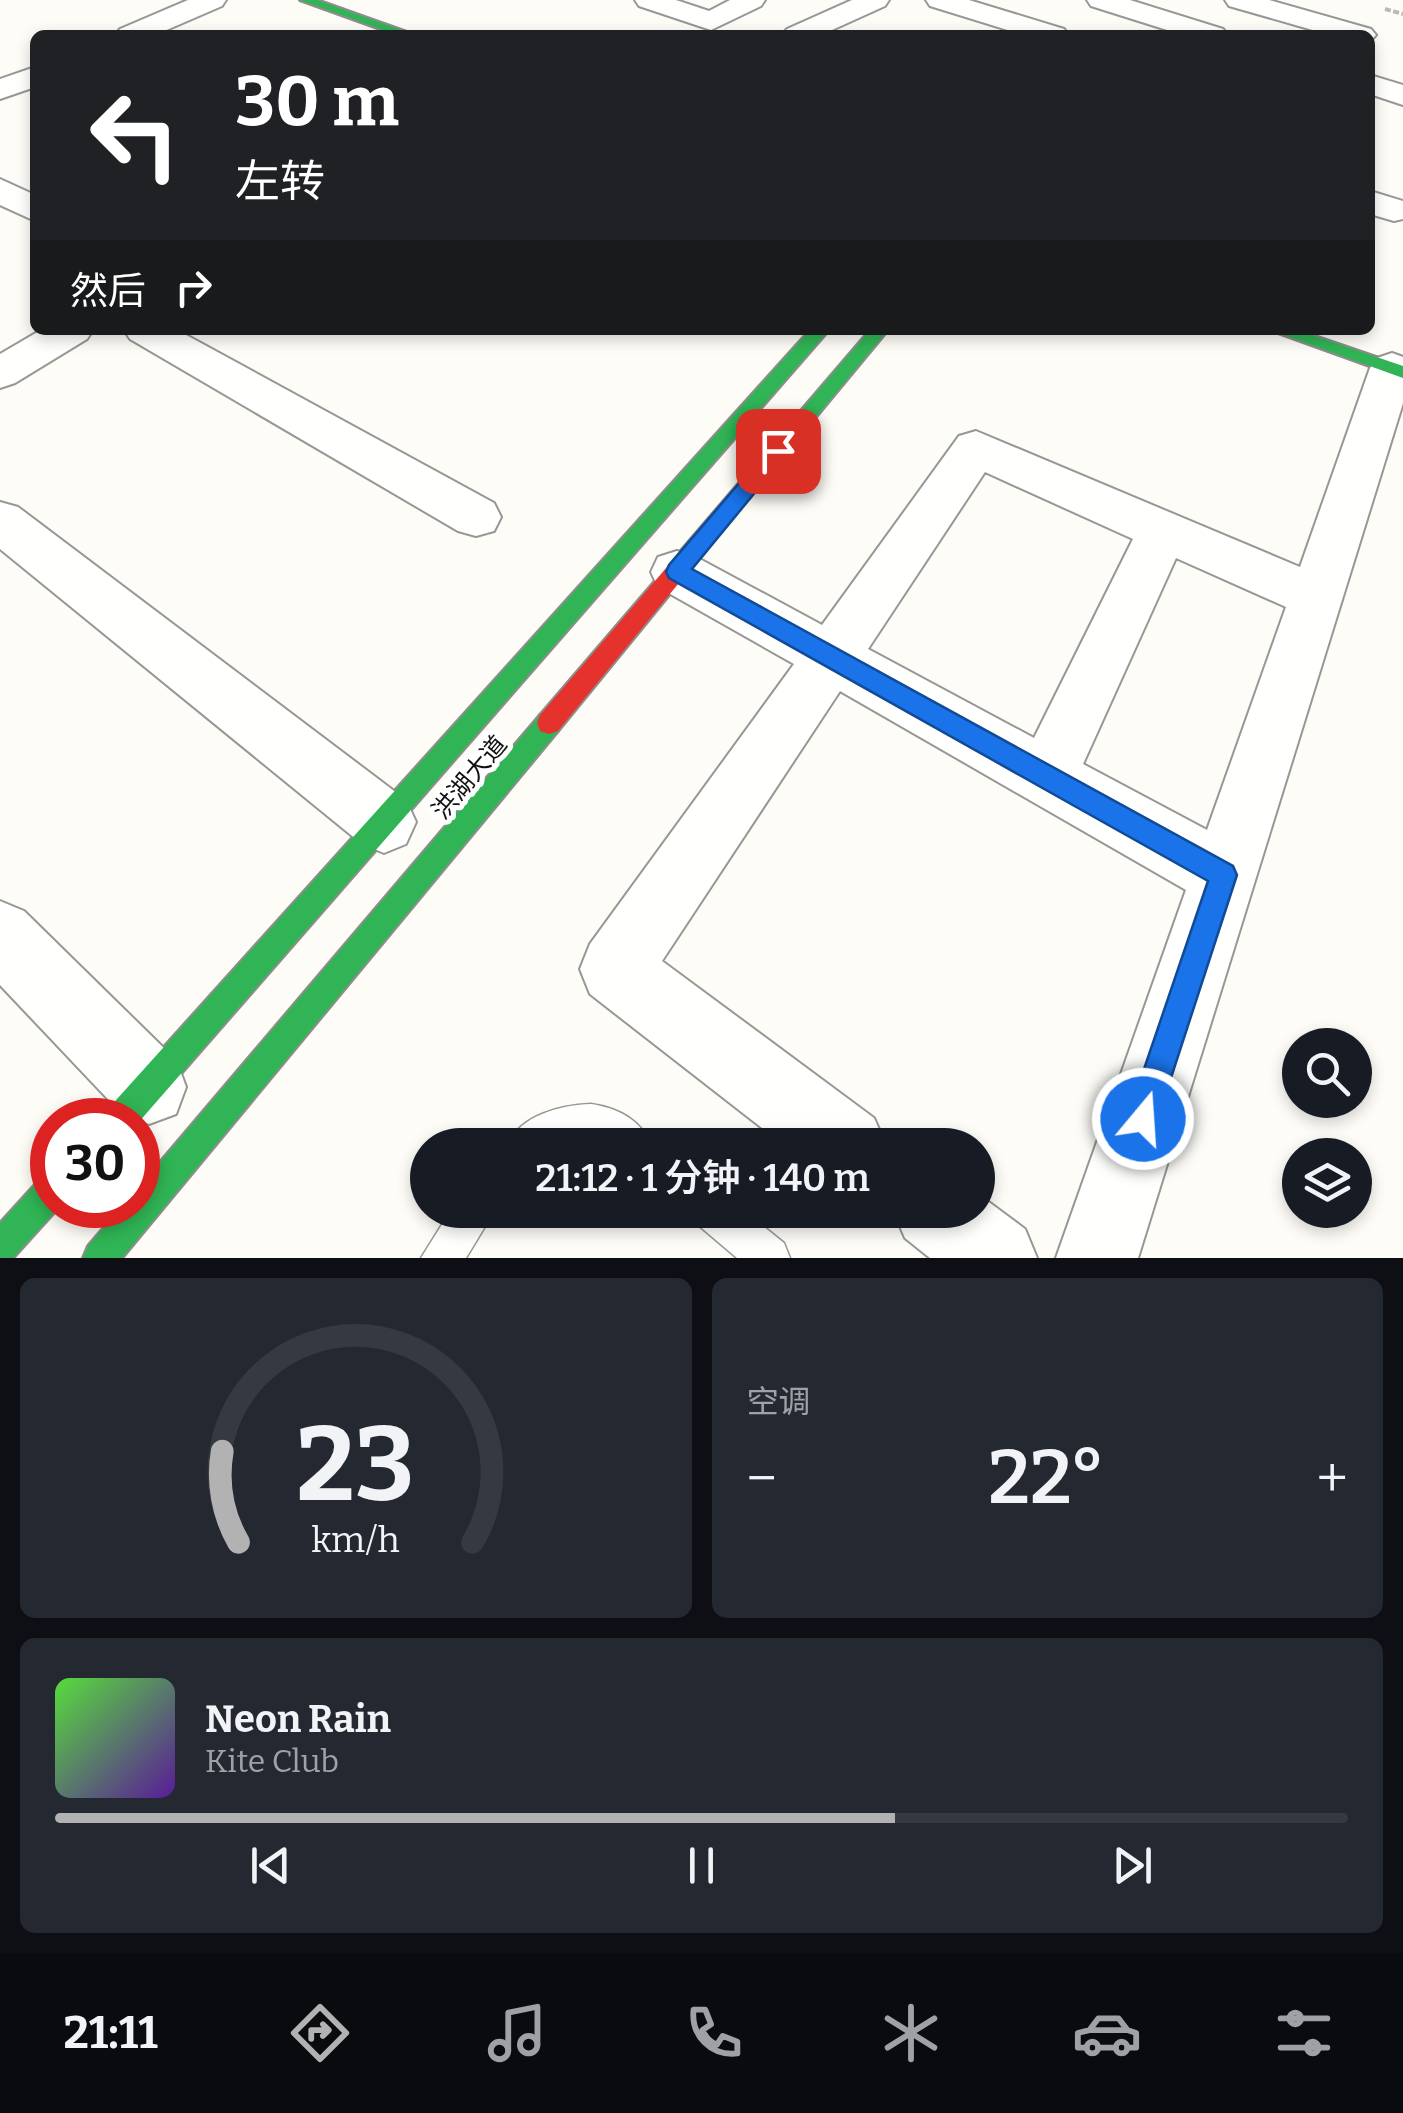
<!DOCTYPE html>
<html lang="zh">
<meta charset="utf-8">
<style>
body{margin:0;font-family:Bitter,"Noto Sans SC",serif;background:#242831;color:#f1f3f6;height:100vh;display:flex;flex-direction:column;font-size:38px;white-space:nowrap}
*{box-sizing:border-box;margin:0}
p{font-size:32px;color:#9ea1a6}
.icon{flex:none;width:55px;height:55px;fill:none;stroke:currentColor;stroke-width:2;stroke-linecap:round;stroke-linejoin:round}
.map{position:relative;height:1258px;overflow:hidden}
.details{display:flex;flex-direction:column;gap:20px;padding:20px;background:#0d0f14;flex:1}
.details>*{flex:none}
.guide{position:absolute;left:30px;top:30px;width:1345px;height:305px;border-radius:15px;box-shadow:0 5px 15px #0003;background:#202124;color:#fff;overflow:hidden}
.tools{position:absolute;left:1282px;top:1028px;display:grid;gap:20px}
.tools a{display:grid;place-items:center;width:90px;height:90px;border-radius:50%;background:#171b24;box-shadow:0 5px 15px #0003;font-size:50px}
.speed{position:absolute;left:30px;top:1098px;display:flex;gap:20px;font-size:50px;font-weight:700;text-align:center}
.speed>*{display:grid;place-content:center;width:130px;height:130px;border-radius:50%;background:#171b24;box-shadow:0 5px 15px #0003;line-height:1}
.speed .limit{border:15px solid #d22;background:#fff;color:#111}
.pin{position:absolute;display:grid;place-items:center;width:85px;height:85px;color:#fff;margin:-42px;border-radius:20px;box-shadow:0 5px 15px #0006}
.me{position:absolute;width:110px;margin:-55px;rotate:18deg;stroke-linejoin:round;filter:drop-shadow(0 0 8px #0008)}
.turn{display:flex;align-items:center;gap:35px;height:210px;padding:0 40px;font-size:45px}
.turn .icon{width:130px;height:130px;stroke-width:2.5}
.turn b{display:block;font-size:70px;line-height:85px}
.then{display:flex;align-items:center;height:95px;padding:0 40px;background:#0003;gap:20px;font-size:38px}
.big{font-size:75px;font-weight:600;line-height:1.1}
.details .widget{flex:1;display:flex;flex-direction:column;justify-content:center;gap:15px;min-width:0;padding:0 35px;border-radius:15px;background:#242831}
.details .dial{align-items:center;gap:0}
.dial svg{height:260px;overflow:visible;fill:none;stroke:#363941;stroke-width:7;stroke-linecap:round;text-anchor:middle}
.dial text{fill:#f1f3f6;stroke:none}
.song{display:flex;align-items:center;gap:30px}
.cover{width:120px;height:120px;border-radius:15px;background:linear-gradient(135deg,hsl(110 70% 55%),hsl(270 70% 35%))}
.played{height:10px;border-radius:5px;background:linear-gradient(90deg,#b2b2b3 65%,#363941 65%)}
.keys{display:flex;justify-content:space-around;direction:ltr}
.heat{display:flex;justify-content:space-between;align-items:center;font-size:55px;direction:ltr}
.details .tiles{flex:1;display:grid;gap:20px;grid-template-columns:1fr 1fr}
.widget:last-child{grid-column:span 2}
.trip{position:absolute;left:410px;top:1128px;width:585px;height:100px;border-radius:50px;background:#171b24;box-shadow:0 5px 15px #0003;font-weight:600;line-height:100px;text-align:center}
.dock{display:flex;height:160px;justify-content:space-around;align-items:center;background:#090b0e;color:#9ea1a6}
.dock .icon{width:70px;height:70px}
.dock .active{color:#b2b2b3}
.dock b{font-size:45px;color:#f1f3f6}
.map>svg:first-child{display:block}
</style>
<div class="map">
<svg width="1403" height="1258" viewBox="0 0 1403 1258">
<rect width="100%" height="100%" fill="#fdfcf7"/>
<g fill="none" stroke-linecap="round" stroke-linejoin="round">
<defs>
<path id="lane" d="M591,1104C618,1108 641,1120 651,1145H508C520,1115 561,1105 591,1104Z
M451,1210H495L466,1258H421Z
M691,1210H743L784,1243L790,1258H737L697,1224Z"/>
<path id="street" d="M188,0H226L222,6L155,35H115L120,29Z
M635,0H676L709,11L730,0H765L761,6L711,30L639,6Z
M852,0H889L885,6L821,35H782L787,29Z
M926,0H969L1064,29L1069,35H1024L930,6Z
M1087,0H1130L1223,29L1228,35H1183L1091,6Z
M1225,0H1269L1371,29L1376,35L1370,41V35H1330L1229,6Z
M35,67V87L0,99V79Z
M1370,75L1403,85V105L1370,94Z
M0,179L35,195V221L0,205Z
M1370,191L1403,201V219L1394,221L1370,214Z
M41,330H93L87,339L15,383L0,388V354Z
M124,330H177L494,503L501,517L494,531L476,536L458,531L130,339Z
M1392,353L1403,357V403L1138,1258H1056L1186,890L840,691L662,961L874,1118L886,1145H784L590,994L580,969L590,944L794,664L658,587L651,572L658,557L677,551L696,557L822,625L959,436L976,431L1300,567L1370,368L1377,358ZM985,472L1133,539L1034,738L868,649ZM1176,558L1286,607L1207,830L1083,764Z
M0,502L18,507L406,800L416,822L406,844L384,853L362,844L0,549Z
M0,901L24,911L176,1060L186,1087L176,1114L149,1124L122,1114L0,985Z
M978,1194L1025,1229L1037,1258H930L905,1238L893,1210H978Z"/>
<path id="fast" d="M300,0H317L415,35H397Z
M810,330H829L138,1123L103,1120L108,1109Z
M870,330H888L705,551H691L687,545L691,539Z
M1270,330H1297L1403,366V378Z
M549,712L558,715L561,723L558,731L122,1258H83L88,1246L123,1205H138V1188L540,715Z
M52,1175V1205H61L13,1258H0V1223L40,1179Z"/>
<path id="jam" d="M698,537L705,539L709,545L705,551L558,731L549,734L540,731L537,723L540,715L691,539Z"/>
</defs>
<use href="#lane" stroke="#979795" stroke-width="3"/>
<use href="#street" stroke="#979795" stroke-width="4"/>
<use href="#fast" stroke="#8e8d8b" stroke-width="4"/>
<use href="#jam" stroke="#8e8d8b" stroke-width="4"/>
<path stroke="#b9b9b8" stroke-width="4" stroke-dasharray="6 2.5" stroke-linecap="butt" d="M1385,9L1403,14"/>
<use href="#lane" fill="#fffffe" fill-rule="evenodd"/>
<use href="#street" fill="#fffffe" fill-rule="evenodd"/>
<use href="#fast" fill="#30b455" fill-rule="evenodd"/>
<use href="#jam" fill="#e5322d" fill-rule="evenodd"/>
</g>
<path fill="#1a73e8" stroke="#114b97" stroke-width="2.5" d="M778,444L788,451L785,456L692,569L1233,866L1237,875L1154,1130L1143,1135L1132,1130L1127,1119L1208,881L669,578L666,572L669,565L771,446Z"/>
<g text-anchor="middle" stroke-width="10" stroke-linejoin="round" paint-order="stroke">
<g font-size="25" fill="#111" stroke="#fff">
<text transform="translate(469 777) rotate(-50)" y="9">洪湖大道</text>
</g>
</g>
</svg>
<div class="tools">
<a><svg class="icon" aria-label="search" viewBox="0 0 24 24"><circle cx="10" cy="10" r="6"/><path d="M15 15l6 6"/></svg></a>
<a><svg class="icon" aria-label="layers" viewBox="0 0 24 24"><path d="M12 4l9 5-9 5-9-5zM3 14l9 5 9-5"/></svg></a>
</div>
<div class="speed"><div class="limit">30</div></div>
<div class="pin" style="left:778px;top:451px;background:#d93025"><svg class="icon" aria-label="arrive" viewBox="0 0 24 24"><path d="M6 21V4h12l-3 4 3 4H6"/></svg></div>
<svg class="me" style="left:1143px;top:1119px" viewBox="-20 -20 40 40"><circle r="17" fill="#1a73e8" stroke="#fff" stroke-width="3"/><path d="M0-11L8 9 0 5-8 9z" fill="#fff"/></svg>
<div class="trip">21:12 · 1 分钟 · 140 m</div>
<div class="guide">
<div class="turn"><svg class="icon" aria-label="left" viewBox="0 0 24 24"><path d="M17 20v-9H6M10 6l-5 5 5 5"/></svg><div><b>30 m</b>左转</div></div>
<div class="then">然后<svg class="icon" aria-label="right" viewBox="0 0 24 24"><path d="M7 20v-9h11M14 6l5 5-5 5"/></svg></div>
</div>
</div>
<section class="details">
<div class="tiles">
<div class="widget dial"><svg viewBox="0 0 100 80">
<path d="M14 69A42 42 0 1 1 86 69"/>
<path d="M14 69A42 42 0 0 1 9 41" stroke="#b2b2b3"/>
<text x="50" y="56" font-size="32" font-weight="700">23</text>
<text x="50" y="72" font-size="11">km/h</text>
</svg></div>
<div class="widget"><p>空调</p>
<div class="heat"><a>−</a><b class="big">22°</b><a>+</a></div>
</div>
<div class="widget">
<div class="song"><i class="cover"></i><div><b>Neon Rain</b><p>Kite Club</p></div></div>
<div class="played"></div>
<div class="keys"><svg class="icon" aria-label="previous" viewBox="0 0 24 24"><path d="M18 5L8 12l10 7zM5 5v14"/></svg><svg class="icon" aria-label="pause" viewBox="0 0 24 24"><path d="M8 5v14M16 5v14"/></svg><svg class="icon" aria-label="next" viewBox="0 0 24 24"><path d="M6 5l10 7-10 7zM19 5v14"/></svg></div>
</div>
</div>
</section>
<nav class="dock">
<b>21:11</b>
<svg class="icon active" aria-label="directions" viewBox="0 0 24 24"><path d="M12 3l9 9-9 9-9-9zM9 14v-3h6M13 9l2 2-2 2"/></svg>
<svg class="icon" aria-label="music" viewBox="0 0 24 24"><path d="M9 18V5l10-2v13"/><circle cx="6" cy="18" r="3"/><circle cx="16" cy="16" r="3"/></svg>
<svg class="icon" aria-label="phone" viewBox="0 0 24 24"><path d="M5 4h4l2 5-3 2q2 4 5 5l2-3 5 2v4C11 20 4 13 5 4z"/></svg>
<svg class="icon" aria-label="climate" viewBox="0 0 24 24"><path d="M12 3v18M4 7l16 10M4 17L20 7"/></svg>
<svg class="icon" aria-label="car" viewBox="0 0 24 24"><path d="M5 17H2v-5l4-1 3-4h7l3 4 3 1v5h-3M9 17h6M6 11h13"/><circle cx="7" cy="17" r="2"/><circle cx="17" cy="17" r="2"/></svg>
<svg class="icon" aria-label="filters" viewBox="0 0 24 24"><path d="M4 7h16M4 17h16"/><circle cx="9" cy="7" r="2"/><circle cx="15" cy="17" r="2"/></svg>
</nav>
